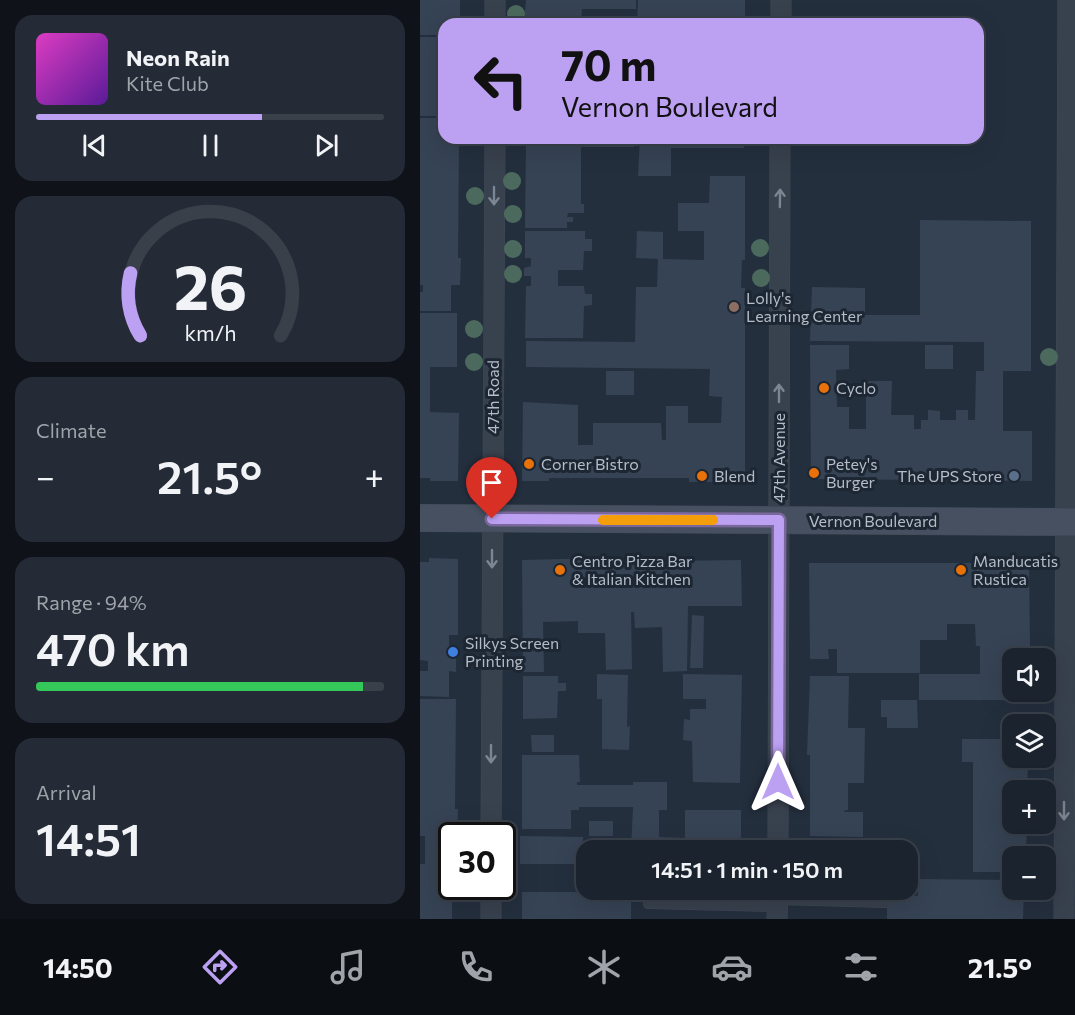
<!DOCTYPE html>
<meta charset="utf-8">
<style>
body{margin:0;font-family:Commissioner,sans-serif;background:#242b36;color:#f1f3f6;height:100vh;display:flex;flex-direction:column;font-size:22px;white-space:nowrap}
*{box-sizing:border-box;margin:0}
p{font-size:20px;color:#a0a4aa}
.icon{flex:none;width:33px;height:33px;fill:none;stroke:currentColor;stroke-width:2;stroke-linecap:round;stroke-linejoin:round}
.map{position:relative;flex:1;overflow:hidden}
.side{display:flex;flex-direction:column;gap:15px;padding:15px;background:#0f1319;width:420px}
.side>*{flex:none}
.guide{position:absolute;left:18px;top:18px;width:546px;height:126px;border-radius:18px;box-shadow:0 6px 24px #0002,0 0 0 2px #39404a;background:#bca0f2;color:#111;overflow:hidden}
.tools{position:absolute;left:582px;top:648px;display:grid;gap:12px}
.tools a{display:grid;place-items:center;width:54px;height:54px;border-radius:12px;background:#1b232e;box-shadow:0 6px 24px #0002,0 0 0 2px #39404a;font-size:30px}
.speed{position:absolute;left:18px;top:822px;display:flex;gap:12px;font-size:30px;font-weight:700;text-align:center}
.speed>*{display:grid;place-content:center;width:78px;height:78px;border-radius:50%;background:#1b232e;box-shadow:0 6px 24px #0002,0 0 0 2px #39404a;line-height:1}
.speed .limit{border:3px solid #111;border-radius:9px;background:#fff;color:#111}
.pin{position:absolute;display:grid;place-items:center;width:51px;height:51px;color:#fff;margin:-62px -26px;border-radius:50% 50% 50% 0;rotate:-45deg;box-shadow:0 0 6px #0007}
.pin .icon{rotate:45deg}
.me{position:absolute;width:66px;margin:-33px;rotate:0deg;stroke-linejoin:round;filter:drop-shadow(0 0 4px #0008)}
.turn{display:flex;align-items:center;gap:21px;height:126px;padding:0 24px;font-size:27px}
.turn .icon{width:78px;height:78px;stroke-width:2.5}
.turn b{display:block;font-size:42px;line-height:51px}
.big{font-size:45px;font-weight:600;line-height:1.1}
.side .card{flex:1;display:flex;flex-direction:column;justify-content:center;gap:9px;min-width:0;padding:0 21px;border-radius:18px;background:#242b36}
.side .dial{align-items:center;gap:0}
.dial svg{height:156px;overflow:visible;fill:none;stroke:#39404a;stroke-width:7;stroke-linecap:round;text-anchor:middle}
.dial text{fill:#f1f3f6;stroke:none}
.song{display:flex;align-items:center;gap:18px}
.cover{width:72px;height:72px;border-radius:9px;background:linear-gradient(135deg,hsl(310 70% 55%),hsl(270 70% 35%))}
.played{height:6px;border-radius:3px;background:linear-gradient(90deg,#bca0f2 65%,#39404a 65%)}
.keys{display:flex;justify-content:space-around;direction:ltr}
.heat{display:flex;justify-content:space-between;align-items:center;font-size:33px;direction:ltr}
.charge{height:9px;border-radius:4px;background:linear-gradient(90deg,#34c759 94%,#39404a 0)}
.trip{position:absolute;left:156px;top:840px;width:342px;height:60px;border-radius:18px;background:#1b232e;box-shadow:0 6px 24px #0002,0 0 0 2px #39404a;font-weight:600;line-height:60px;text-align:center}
.menu{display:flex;height:96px;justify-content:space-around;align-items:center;background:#0b0e12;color:#a0a4aa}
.menu .icon{width:42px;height:42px}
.menu .on{color:#bca0f2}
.menu b{font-size:27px;color:#f1f3f6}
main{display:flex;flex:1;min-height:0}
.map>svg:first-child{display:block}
</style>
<main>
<section class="side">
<div class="card">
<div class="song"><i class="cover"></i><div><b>Neon Rain</b><p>Kite Club</p></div></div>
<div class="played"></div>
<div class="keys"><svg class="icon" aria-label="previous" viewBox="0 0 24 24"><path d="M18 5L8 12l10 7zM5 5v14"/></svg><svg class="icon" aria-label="pause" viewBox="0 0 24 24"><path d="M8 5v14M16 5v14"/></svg><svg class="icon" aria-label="next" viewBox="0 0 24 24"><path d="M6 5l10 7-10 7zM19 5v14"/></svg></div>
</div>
<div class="card dial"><svg viewBox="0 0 100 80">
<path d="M14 69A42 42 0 1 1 86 69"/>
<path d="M14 69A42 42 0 0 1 9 37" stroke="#bca0f2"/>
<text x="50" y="56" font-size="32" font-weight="700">26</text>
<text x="50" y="72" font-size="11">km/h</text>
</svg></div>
<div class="card"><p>Climate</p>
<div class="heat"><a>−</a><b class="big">21.5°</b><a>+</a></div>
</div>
<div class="card"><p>Range · 94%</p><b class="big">470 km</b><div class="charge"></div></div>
<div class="card"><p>Arrival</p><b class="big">14:51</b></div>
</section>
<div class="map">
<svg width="655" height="919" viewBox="0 0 655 919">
<rect width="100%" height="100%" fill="#242f3e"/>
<path fill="#364354" d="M0,0H40V24H24V35H0Z
M106,0H216V9H162L161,24H104Z
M218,0H325V24H217Z
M0,37H24V116H0Z
M0,118H24V138H39L38,258H41L40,285H31V311H0V292H3V285H0Z
M106,138H214V147H161V204H164V213H148L147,217H153V222H147V228H105Z
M220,138H324V148H251V176H218Z
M290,176H325V260H322L321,288H325V482H269V478H129V481H102L103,402L158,405V445H173V423H241L242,440H246V406H268V423H301L302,397L289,396L290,369L106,367V341L215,342L216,287H237L238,259L216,258L217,231L243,232V259L284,260V231H258V203H289Z
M500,220L611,221V371H583V431H612V481L391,479L390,345H429V369L416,370L417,407H429V429H446V381H472L471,415H494V429H501V420H508V410L520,411V420H536V410H548V420H555L556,371H564V342L390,341L392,287L445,288V315H500Z
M105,231H165V239H172V251H164L163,270H138V286H164L165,294H172V305L164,306L163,338H105L106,286H111V276H104V268L111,266V258H105Z
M0,313H37V367H10V412L39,413L38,481H10V478H0Z
M505,345H533V369H505Z
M186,371H214V395H186Z
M9,558L38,559V635H29V647H36V672L29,671V697L0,696V671H8V661L0,660V562H9Z
M184,558V562L321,560L322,606H268L267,671L243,672L242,627L215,628L214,612H211L212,669L186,670L185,633H158V621L123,622L124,672H103L102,560Z
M389,563H609L610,646H608V658H592V692H610V700H499V674H560V646H556L555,624H527V640H500V673H417V649H408L409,659H390Z
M272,615L284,616L283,668H270Z
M177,674L208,675L207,727L210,726L209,750L182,749V699H177Z
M263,674L322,675L320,783L273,782L272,741L263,740L264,719L270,720V709H286V699H263Z
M103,676H138V683H146V691H138L137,718L103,719Z
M390,676H429L428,728H445L444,783H428V810H425L424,812H443V837L390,836V755H387Z
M0,699H36L35,809H38L37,836H32V886H35V892H32V919H0V864H5V836H0Z
M461,700H497L498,728H467V717H461Z
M111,735H134V752H112Z
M542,739H592V758H610V763H608L607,790H592V824H607L606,856H592V872H553V762H542Z
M102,755H159L160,782H157V785H213V782H247V810H239V837L265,838V810H321V850H211L213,807H159V810H151V829H102Z
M169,821H193V836H169Z
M100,836L163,837L162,864H100Z
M498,879L592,880V890H604L603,919H467V895L498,896Z
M211,890H321V893L211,892Z
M102,892H211V919H102Z"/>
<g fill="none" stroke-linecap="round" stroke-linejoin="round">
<defs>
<path id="lane" d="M357,900L467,903
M228,904L357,907"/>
<path id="street" d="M75,24V0
M361,24V0
M71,836L75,138
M358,850L360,138
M71,919V886
M357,919L358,890
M644,919L648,0"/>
<path id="secondary" d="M0,518L655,522"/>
</defs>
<use href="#lane" stroke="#414a57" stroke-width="10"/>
<use href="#street" stroke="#414a57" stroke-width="21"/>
<use href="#secondary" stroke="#414a57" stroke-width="28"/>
<use href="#lane" stroke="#38414e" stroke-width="9"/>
<use href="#street" stroke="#38414e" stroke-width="20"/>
<use href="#secondary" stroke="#465061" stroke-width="27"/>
</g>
<g fill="#4b6a5d">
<circle cx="96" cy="14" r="9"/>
<circle cx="92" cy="181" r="9"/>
<circle cx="55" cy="196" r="9"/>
<circle cx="93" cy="214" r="9"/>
<circle cx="340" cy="248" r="9"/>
<circle cx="93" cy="249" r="9"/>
<circle cx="93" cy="274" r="9"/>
<circle cx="341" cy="278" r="9"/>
<circle cx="54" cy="329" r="9"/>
<circle cx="629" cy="357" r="9"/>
<circle cx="54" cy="362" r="9"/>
</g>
<defs><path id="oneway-shaft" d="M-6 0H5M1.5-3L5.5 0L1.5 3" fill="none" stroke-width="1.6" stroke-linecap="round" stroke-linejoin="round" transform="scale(1.5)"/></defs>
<g stroke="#7c8592">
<use href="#oneway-shaft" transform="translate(74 196) rotate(90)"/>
<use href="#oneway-shaft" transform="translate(360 198) rotate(-89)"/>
<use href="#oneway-shaft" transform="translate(359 393) rotate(-90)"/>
<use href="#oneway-shaft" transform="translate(72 559) rotate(90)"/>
<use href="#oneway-shaft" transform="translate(71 754) rotate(90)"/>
<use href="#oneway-shaft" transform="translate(644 811) rotate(90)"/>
</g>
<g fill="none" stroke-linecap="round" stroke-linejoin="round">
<defs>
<path id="route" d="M72,519L359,520L358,782"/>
</defs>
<use href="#route" stroke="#7a689d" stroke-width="15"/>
<use href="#route" stroke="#bca0f2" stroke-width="10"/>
<path stroke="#f59e0b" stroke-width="10" d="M183,520H293"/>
</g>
<circle fill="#8d6e63" stroke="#1d2633" stroke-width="2" cx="314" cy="307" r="6"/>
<g fill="#e8710a" stroke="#1d2633" stroke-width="2">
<circle cx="404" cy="388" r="6"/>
<circle cx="109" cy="464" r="6"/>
<circle cx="394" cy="473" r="6"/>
<circle cx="282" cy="476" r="6"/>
<circle cx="140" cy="570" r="6"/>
<circle cx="541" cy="570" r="6"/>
</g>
<circle fill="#5c6f8a" stroke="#1d2633" stroke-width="2" cx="594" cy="476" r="6"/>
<circle fill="#3f7fe0" stroke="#1d2633" stroke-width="2" cx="33" cy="652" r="6"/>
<g text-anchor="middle" stroke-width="6" stroke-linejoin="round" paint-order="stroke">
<g font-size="16" fill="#b4bcc9" stroke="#1d2633" text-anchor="start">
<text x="326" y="304">Lolly's<tspan x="326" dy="18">Learning Center</tspan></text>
<text x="416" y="394">Cyclo</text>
<text x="121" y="470">Corner Bistro</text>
<text x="406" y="470">Petey's<tspan x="406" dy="18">Burger</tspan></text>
<text x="294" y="482">Blend</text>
<text x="582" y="482" text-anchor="end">The UPS Store</text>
<text x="152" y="567">Centro Pizza Bar<tspan x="152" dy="18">&amp; Italian Kitchen</tspan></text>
<text x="553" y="567">Manducatis<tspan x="553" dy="18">Rustica</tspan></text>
<text x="45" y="649">Silkys Screen<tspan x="45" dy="18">Printing</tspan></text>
</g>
<g font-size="16" fill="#b4bcc9" stroke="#1d2633">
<text transform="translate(73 397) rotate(-90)" y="6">47th Road</text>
<text transform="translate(359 458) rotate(-90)" y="6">47th Avenue</text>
<text x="453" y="527">Vernon Boulevard</text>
</g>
</g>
</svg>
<div class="tools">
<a><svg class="icon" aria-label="sound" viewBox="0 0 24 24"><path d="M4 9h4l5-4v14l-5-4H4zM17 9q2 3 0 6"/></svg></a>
<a><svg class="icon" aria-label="layers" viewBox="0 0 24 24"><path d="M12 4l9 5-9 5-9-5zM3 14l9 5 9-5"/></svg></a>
<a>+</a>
<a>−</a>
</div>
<div class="speed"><div class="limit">30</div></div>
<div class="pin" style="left:72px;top:519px;background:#d93025"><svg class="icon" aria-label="arrive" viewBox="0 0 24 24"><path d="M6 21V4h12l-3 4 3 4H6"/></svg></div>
<svg class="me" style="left:358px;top:782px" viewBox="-20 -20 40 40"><path d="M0-17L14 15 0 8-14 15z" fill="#bca0f2" stroke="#fff" stroke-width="4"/></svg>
<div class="trip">14:51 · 1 min · 150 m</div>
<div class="guide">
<div class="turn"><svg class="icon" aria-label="left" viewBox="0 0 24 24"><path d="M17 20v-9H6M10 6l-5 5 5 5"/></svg><div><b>70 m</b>Vernon Boulevard</div></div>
</div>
</div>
</main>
<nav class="menu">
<b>14:50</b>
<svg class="icon on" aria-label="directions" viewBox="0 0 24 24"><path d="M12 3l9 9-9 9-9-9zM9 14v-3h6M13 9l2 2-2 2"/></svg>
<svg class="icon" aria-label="music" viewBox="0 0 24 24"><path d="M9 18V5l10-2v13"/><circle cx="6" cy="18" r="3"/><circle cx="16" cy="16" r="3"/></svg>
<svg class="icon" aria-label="phone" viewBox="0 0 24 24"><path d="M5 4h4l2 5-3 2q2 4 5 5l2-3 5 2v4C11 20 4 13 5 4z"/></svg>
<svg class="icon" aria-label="climate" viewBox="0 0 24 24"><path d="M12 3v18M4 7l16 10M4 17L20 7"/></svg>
<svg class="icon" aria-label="car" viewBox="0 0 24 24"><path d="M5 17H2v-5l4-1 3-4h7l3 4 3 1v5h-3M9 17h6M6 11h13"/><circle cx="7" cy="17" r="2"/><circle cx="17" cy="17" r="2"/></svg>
<svg class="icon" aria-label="filters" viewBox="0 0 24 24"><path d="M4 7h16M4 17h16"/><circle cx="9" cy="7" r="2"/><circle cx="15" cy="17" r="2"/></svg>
<b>21.5°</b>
</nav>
